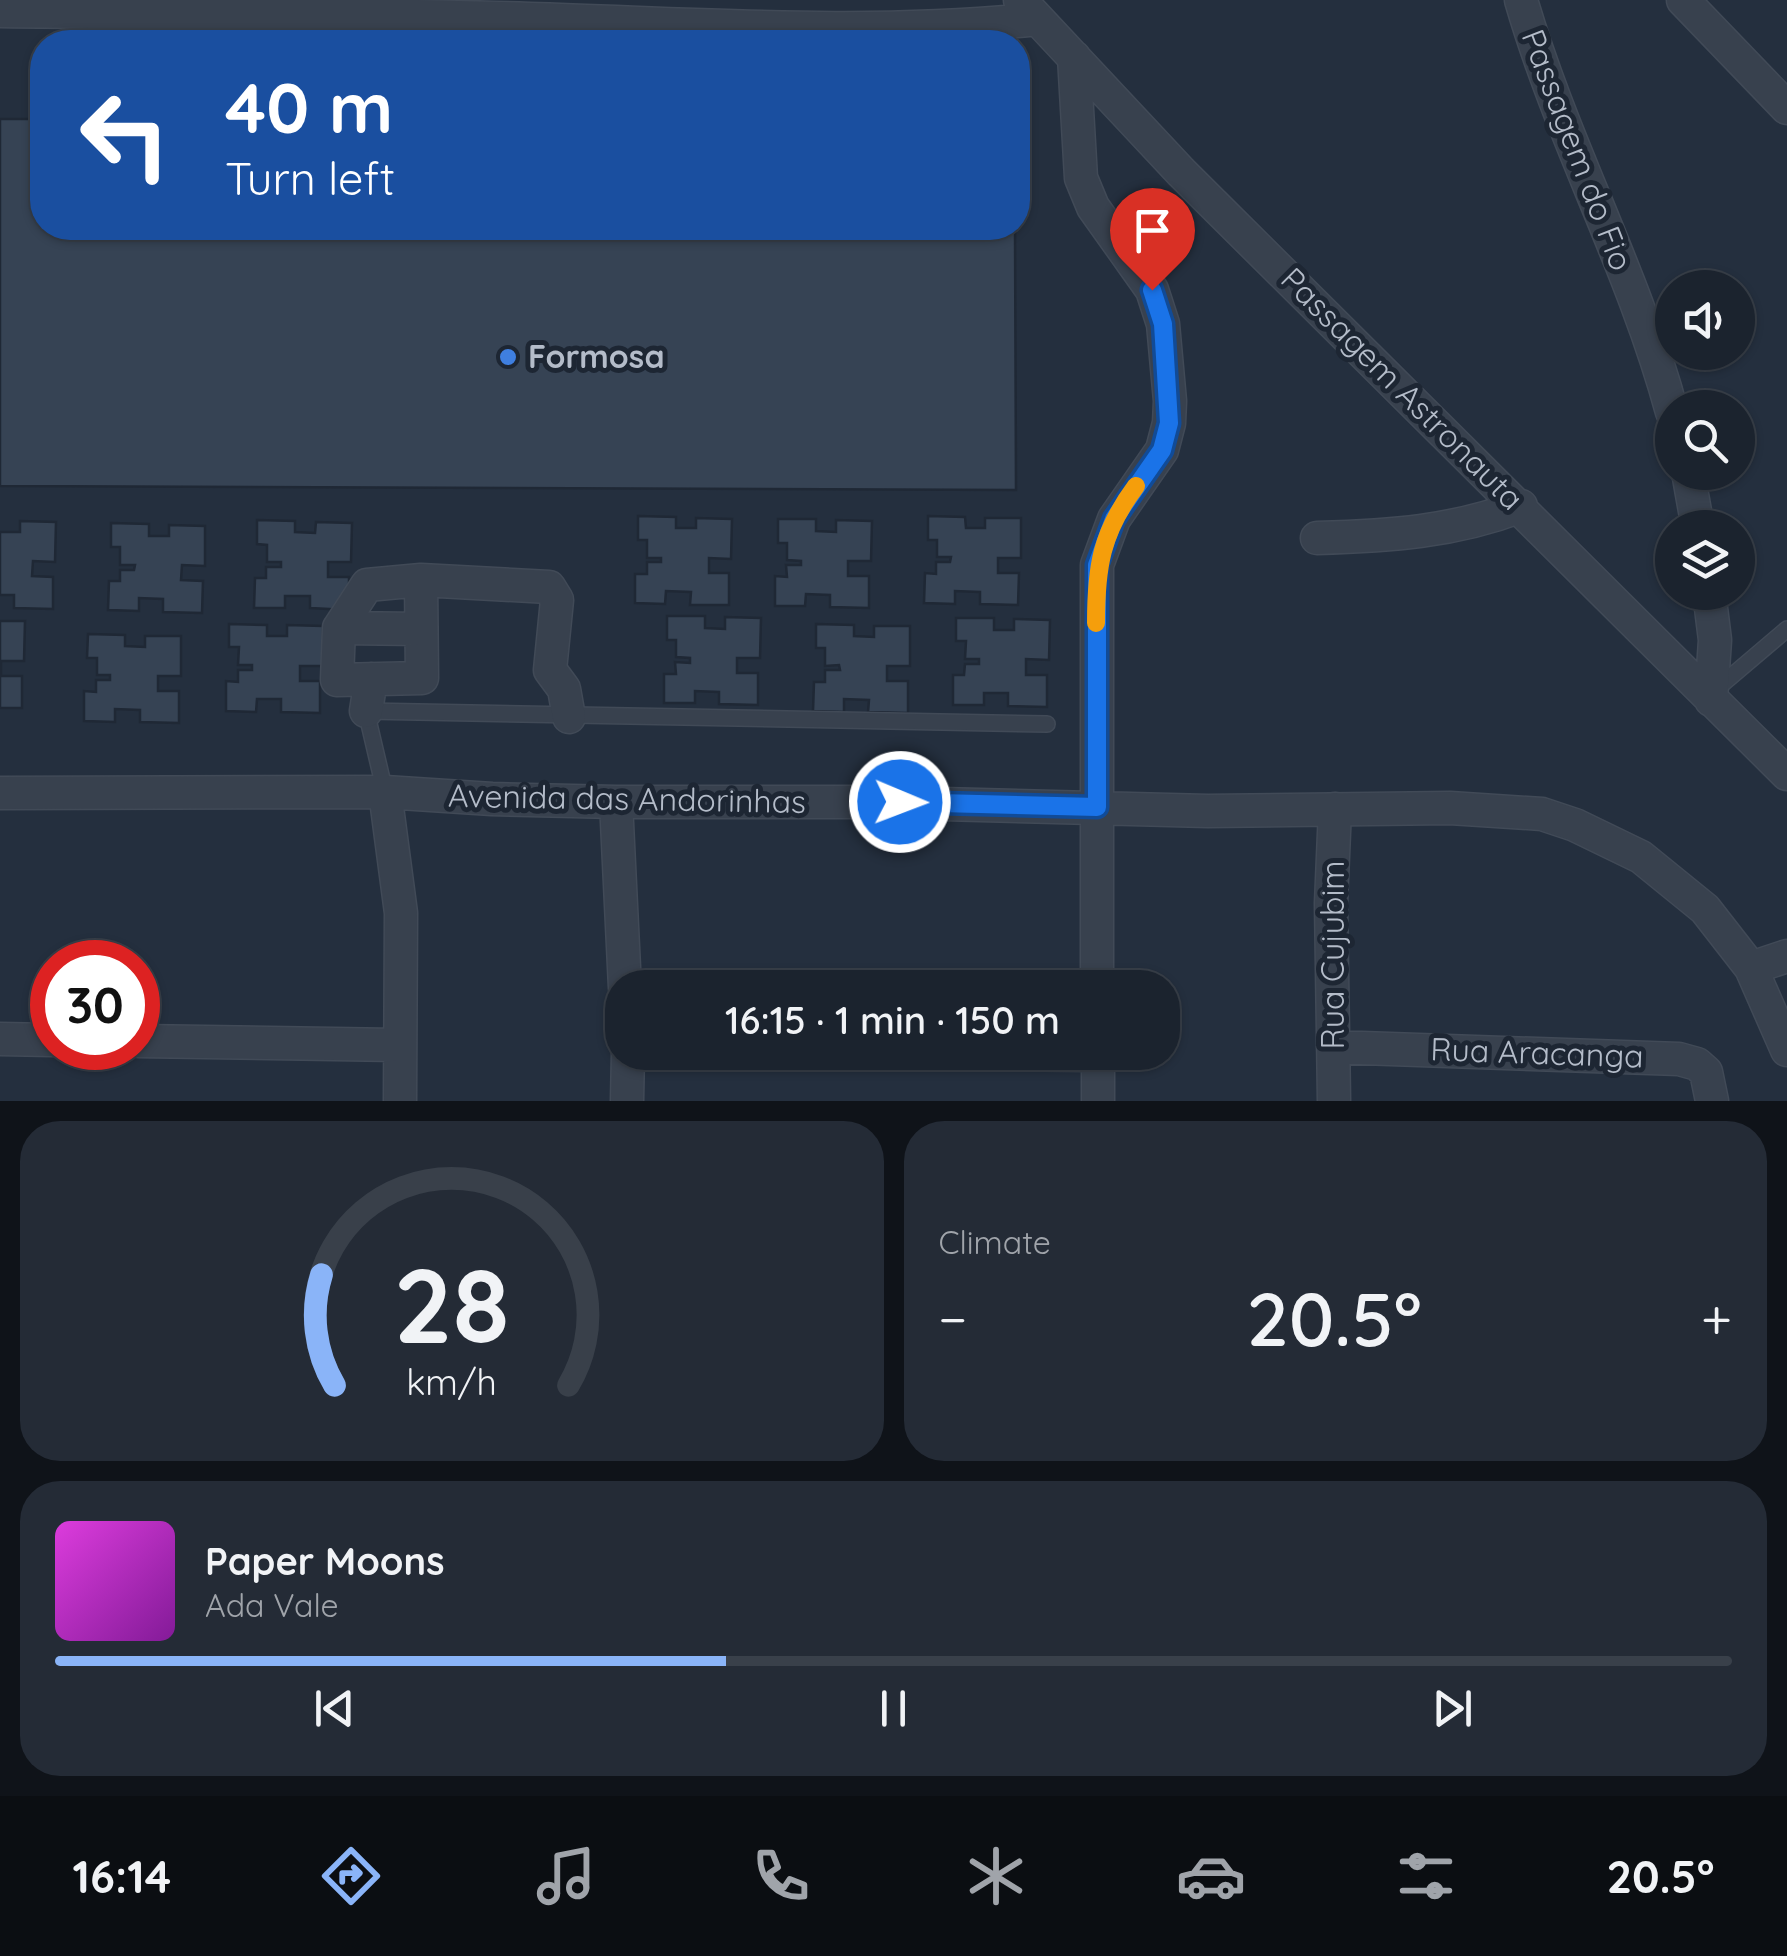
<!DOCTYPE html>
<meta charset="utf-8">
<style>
body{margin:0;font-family:Quicksand,sans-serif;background:#242b36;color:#f1f3f6;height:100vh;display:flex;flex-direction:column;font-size:38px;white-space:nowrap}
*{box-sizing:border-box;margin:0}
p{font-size:32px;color:#a0a4aa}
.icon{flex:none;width:55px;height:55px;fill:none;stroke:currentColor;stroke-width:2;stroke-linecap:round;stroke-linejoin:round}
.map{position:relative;height:1101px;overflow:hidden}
.panel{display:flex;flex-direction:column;gap:20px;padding:20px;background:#0f1319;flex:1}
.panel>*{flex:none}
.hud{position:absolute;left:30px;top:30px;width:1000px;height:210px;border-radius:40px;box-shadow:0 2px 8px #0004,0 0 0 2px #39404a;background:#1a4fa0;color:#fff;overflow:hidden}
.controls{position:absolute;left:1655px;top:270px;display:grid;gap:20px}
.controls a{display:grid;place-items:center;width:100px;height:100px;border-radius:50%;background:#1b232e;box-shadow:0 2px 8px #0004,0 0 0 2px #39404a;font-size:50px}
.speed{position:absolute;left:30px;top:940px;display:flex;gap:20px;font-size:50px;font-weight:700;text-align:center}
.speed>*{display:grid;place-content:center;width:130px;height:130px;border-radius:50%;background:#1b232e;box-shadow:0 2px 8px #0004,0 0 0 2px #39404a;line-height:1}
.speed .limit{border:15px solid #d22;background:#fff;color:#111}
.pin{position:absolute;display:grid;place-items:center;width:85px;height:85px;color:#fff;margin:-102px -42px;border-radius:50% 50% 50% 0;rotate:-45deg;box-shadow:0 0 10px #0007}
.pin .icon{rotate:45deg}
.me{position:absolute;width:110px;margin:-55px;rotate:91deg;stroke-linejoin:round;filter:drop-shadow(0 0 8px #0008)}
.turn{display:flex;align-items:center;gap:35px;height:210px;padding:0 30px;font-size:45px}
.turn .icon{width:130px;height:130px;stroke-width:2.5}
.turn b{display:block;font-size:70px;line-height:85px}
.big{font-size:75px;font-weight:600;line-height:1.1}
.panel .tile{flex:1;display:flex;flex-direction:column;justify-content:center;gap:15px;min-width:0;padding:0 35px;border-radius:40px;background:#242b36}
.panel .dial{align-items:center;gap:0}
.dial svg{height:260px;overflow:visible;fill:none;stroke:#39404a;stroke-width:7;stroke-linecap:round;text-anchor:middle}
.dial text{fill:#f1f3f6;stroke:none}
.song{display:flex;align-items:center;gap:30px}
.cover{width:120px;height:120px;border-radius:15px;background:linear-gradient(135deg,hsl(300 70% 55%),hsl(290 70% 35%))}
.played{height:10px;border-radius:5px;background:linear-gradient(90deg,#8ab4f8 40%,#39404a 40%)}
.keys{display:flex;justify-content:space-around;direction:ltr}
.heat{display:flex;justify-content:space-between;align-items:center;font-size:55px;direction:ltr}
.panel .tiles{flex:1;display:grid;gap:20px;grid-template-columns:1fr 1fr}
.tile:last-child{grid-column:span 2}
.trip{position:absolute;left:605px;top:970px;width:575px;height:100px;border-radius:40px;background:#1b232e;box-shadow:0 2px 8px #0004,0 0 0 2px #39404a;font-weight:600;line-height:100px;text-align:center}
.tabs{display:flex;height:160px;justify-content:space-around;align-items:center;background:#0b0e12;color:#a0a4aa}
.tabs .icon{width:70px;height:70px}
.tabs .active{color:#8ab4f8}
.tabs b{font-size:45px;color:#f1f3f6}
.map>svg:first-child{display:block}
</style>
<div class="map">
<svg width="1787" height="1101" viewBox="0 0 1787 1101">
<rect width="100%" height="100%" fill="#242f3e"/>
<path fill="#364354" stroke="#1f2835" stroke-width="2.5" d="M0,119H42V228H1015L1016,490L0,486Z
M638,516L676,517V528H696V518L732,519L731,559L709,558V573H729V605H690L691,592L666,591L665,604L635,603V574H647V562H661V558H647V540H638Z
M928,516L965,517L966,528H985V518H1021V558H998V573H1019L1018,605L980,604V592L955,591V604L924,603L925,573L936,574V562H950L951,557H937V540H928Z
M778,519H816V531L836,532V520L872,521L871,561H848V576H869V608L830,607V595L806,594L805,606H775V576L787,577L786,565H801V561L787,560V543H778Z
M257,520L295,521V532L315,533L316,522L352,523L351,562H328V577H349V610L310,608V596H285V608H254L255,578H266V567H281V562H267V545L257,544Z
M20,521L56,522L55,562L33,561L32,576L53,577V609L14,608V595H0V532H20Z
M111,523L149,524V536H169V525L205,526V566L182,565L181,580L203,581L202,613L163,612V599L139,598V611L108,610L109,581H120V570H134L135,565H120V547H111Z
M667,616H705V628L725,629V617L761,618L760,658H737V673H758V705L719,704V692L695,691V703H664V674H676L675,662L690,663V658L676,657V640H667Z
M956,618H994V630H1014V619L1050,620L1049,660L1026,659V675H1047V707L1008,706V693H984V705H953V675H964L965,664H979V659H965L966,641H956Z
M0,621H25L24,661H1V676H22V708H0Z
M229,624L267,625V636H287V625L323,626V666H300V681H320V713L281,712V699H257L256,712L226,711V681L238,682V670H252V665H238L239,647H229Z
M816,624L854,625V636L874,637V626H910V666H887V681H908V713L868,712L869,700L844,699V712L813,711L814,682H825V670H840L839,665L825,666V648H816Z
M88,634L125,635V646L145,647V636H181V676H158V691H179V723L140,722V710L115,709V722L84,721V691L96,692V680H110V675H97V658H87Z"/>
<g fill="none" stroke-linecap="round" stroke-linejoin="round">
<defs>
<path id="lane" d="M1714,691L1787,629
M385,792L366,711L1047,724"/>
<path id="street" d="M1020,0L1181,172L1787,774
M1521,0C1562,141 1634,271 1672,412
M1683,0L1787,108
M0,11C177,13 353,13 530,19C698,24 870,37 1037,19
M1074,57L1081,178L1093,207L1152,290L1163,324L1170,401L1169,423L1162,450L1114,519L1097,565V988
M1688,472L1698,528
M1317,538C1388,536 1454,532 1521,506
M1709,592L1715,640L1711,700
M339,628L367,585L421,580
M421,629L339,628L337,680L422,678L421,580L549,587L557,600L550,670L564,689L569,717
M366,711L371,679
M385,792L401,913L400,1101
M0,793L385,792L492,799L616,802H866L1208,811L1450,808L1542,814L1575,825L1641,857L1705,909L1751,968L1787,1050
M616,802L625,988
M1751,968L1787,956
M0,1039L52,1040
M138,1041L398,1045
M1333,1047L1679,1059L1697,1064L1706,1072L1712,1101
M730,1052L1098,1055
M1098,1052V1101
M627,1101L628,1052
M1334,1101L1331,903L1335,809"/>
</defs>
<use href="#lane" stroke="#414a57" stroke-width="18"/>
<use href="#street" stroke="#414a57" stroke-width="35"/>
<use href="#lane" stroke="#38414e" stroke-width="15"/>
<use href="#street" stroke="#38414e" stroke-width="32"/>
</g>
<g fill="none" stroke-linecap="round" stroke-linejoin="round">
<defs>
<path id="route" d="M900,802L1097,807V565L1114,519L1162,450L1169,423L1163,324L1152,290"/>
</defs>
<use href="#route" stroke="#114b97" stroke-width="25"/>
<use href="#route" stroke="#1a73e8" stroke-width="18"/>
<path stroke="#f59e0b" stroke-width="18" d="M1096,623C1096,567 1101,533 1136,486"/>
</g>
<circle fill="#3f7fe0" stroke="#1d2633" stroke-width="4" cx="508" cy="357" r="10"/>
<g text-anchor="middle" stroke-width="10" stroke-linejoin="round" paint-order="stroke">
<g font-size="32" fill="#b4bcc9" stroke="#1d2633">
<text transform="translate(1577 150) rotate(69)" y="11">Passagem do Fio</text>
<text transform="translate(1402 389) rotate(45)" y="11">Passagem Astronauta</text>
<text transform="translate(627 799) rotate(1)" y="11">Avenida das Andorinhas</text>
<text transform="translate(1333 955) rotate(-90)" y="11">Rua Cujubim</text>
<text transform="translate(1537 1053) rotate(2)" y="11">Rua Aracanga</text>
</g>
<g font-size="32" font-weight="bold" fill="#b4bcc9" stroke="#1d2633" text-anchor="start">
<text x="528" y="368">Formosa</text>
</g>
</g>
</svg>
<div class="controls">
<a><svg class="icon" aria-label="sound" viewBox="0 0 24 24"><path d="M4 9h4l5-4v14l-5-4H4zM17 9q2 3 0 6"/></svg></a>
<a><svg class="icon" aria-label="search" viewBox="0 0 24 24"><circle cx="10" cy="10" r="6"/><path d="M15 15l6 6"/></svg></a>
<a><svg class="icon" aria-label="layers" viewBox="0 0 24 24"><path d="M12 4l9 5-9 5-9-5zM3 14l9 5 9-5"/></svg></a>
</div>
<div class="speed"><div class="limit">30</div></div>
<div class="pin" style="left:1152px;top:290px;background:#d93025"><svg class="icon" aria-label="arrive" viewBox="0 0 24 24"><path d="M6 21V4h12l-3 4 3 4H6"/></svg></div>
<svg class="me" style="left:900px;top:802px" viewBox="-20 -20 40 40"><circle r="17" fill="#1a73e8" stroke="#fff" stroke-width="3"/><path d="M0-11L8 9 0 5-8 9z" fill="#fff"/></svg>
<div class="trip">16:15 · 1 min · 150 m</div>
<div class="hud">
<div class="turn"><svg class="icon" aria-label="left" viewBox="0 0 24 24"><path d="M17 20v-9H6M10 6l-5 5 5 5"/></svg><div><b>40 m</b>Turn left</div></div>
</div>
</div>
<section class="panel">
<div class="tiles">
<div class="tile dial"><svg viewBox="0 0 100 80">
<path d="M14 69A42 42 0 1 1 86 69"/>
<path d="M14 69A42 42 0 0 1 10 35" stroke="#8ab4f8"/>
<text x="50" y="56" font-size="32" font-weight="700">28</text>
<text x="50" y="72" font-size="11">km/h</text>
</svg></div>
<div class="tile"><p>Climate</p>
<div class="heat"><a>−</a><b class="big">20.5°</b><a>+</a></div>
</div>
<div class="tile">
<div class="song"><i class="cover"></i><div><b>Paper Moons</b><p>Ada Vale</p></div></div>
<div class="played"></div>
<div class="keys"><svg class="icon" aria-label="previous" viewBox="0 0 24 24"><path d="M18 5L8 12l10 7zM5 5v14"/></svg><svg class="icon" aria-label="pause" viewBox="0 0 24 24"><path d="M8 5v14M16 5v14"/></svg><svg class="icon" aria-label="next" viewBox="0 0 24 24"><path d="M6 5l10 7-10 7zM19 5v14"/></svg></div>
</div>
</div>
</section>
<nav class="tabs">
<b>16:14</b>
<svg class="icon active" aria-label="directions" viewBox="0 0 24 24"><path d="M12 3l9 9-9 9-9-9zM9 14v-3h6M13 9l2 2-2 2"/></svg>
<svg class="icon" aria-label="music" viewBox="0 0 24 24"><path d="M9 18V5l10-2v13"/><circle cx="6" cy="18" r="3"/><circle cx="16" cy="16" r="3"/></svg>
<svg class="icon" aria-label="phone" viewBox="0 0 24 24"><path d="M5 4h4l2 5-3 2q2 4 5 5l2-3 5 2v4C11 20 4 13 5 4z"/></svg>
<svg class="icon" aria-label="climate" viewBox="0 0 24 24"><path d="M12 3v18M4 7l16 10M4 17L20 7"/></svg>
<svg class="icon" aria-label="car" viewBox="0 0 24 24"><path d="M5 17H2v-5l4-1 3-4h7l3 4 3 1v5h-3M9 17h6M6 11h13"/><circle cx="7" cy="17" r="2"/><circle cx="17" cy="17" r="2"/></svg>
<svg class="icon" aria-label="filters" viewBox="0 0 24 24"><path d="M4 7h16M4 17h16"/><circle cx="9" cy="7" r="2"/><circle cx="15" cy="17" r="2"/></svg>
<b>20.5°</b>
</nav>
